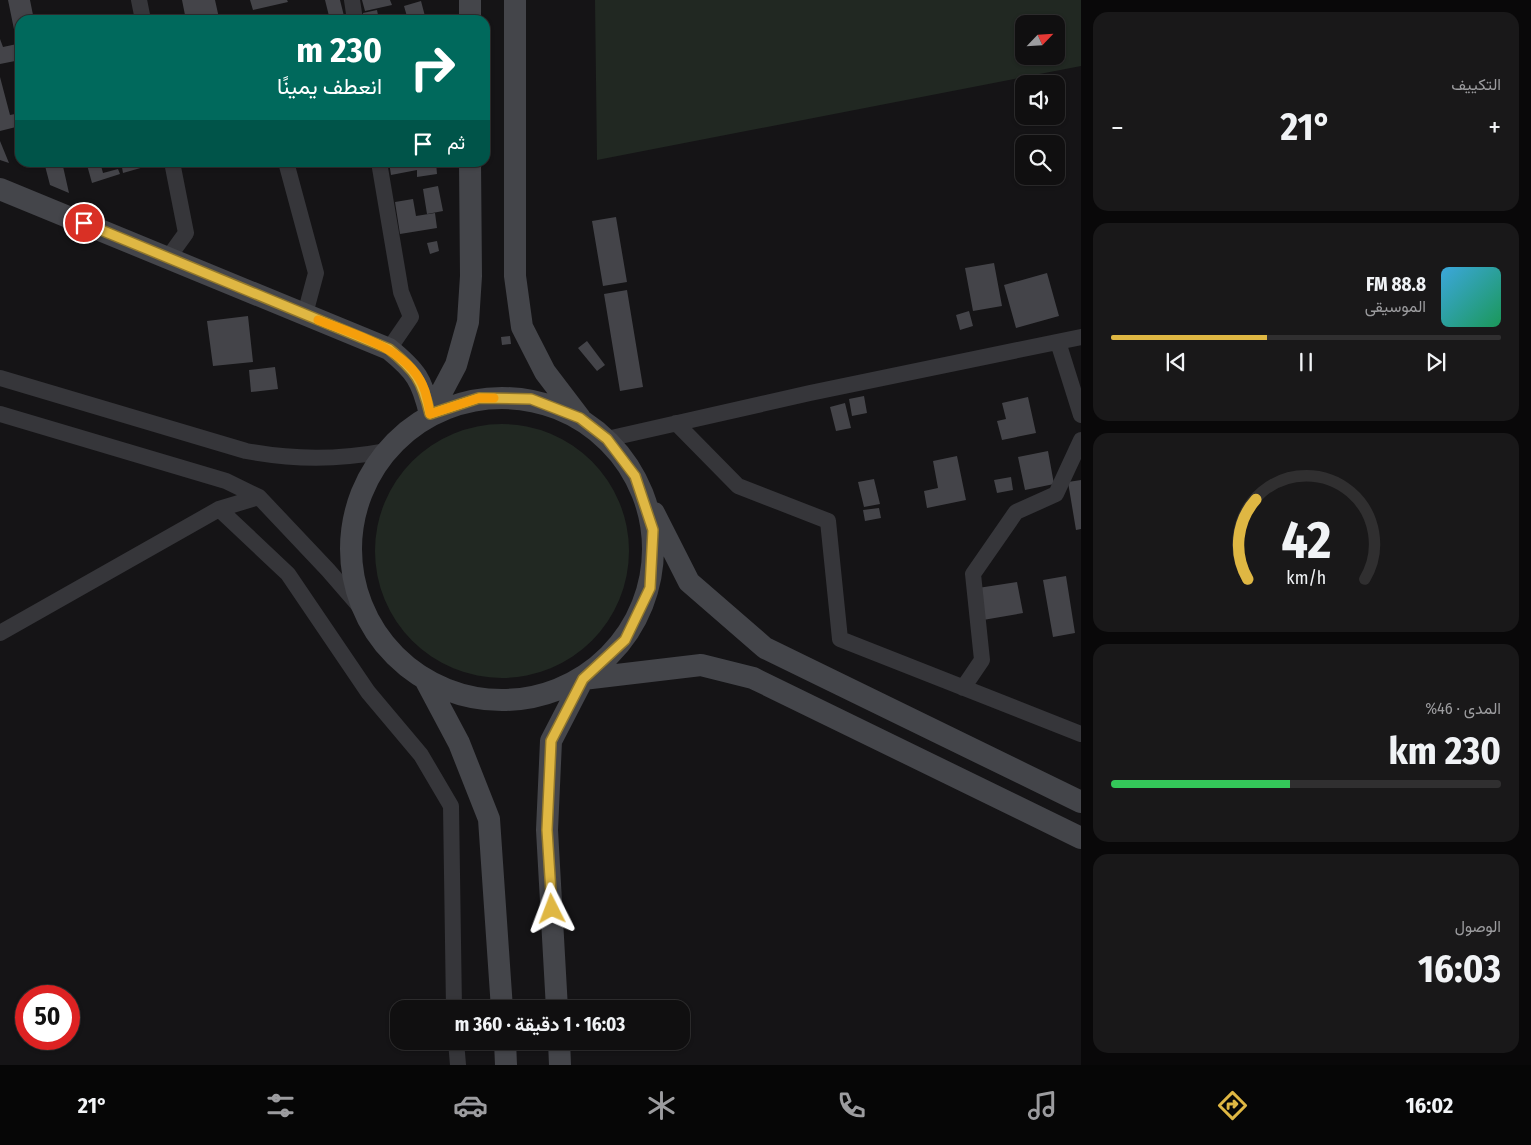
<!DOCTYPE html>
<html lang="ar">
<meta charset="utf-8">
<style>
body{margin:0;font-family:"Fira Sans Condensed",Vazirmatn,sans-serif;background:#191819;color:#f1f3f6;direction:rtl;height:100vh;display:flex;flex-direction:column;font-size:19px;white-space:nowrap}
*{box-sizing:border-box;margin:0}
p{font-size:16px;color:#9c9c9f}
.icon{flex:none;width:28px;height:28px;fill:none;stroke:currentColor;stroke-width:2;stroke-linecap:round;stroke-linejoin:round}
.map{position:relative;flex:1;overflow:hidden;direction:ltr}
.drawer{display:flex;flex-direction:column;gap:12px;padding:12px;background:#090809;width:450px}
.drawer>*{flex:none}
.top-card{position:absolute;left:15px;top:15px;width:475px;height:152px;border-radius:15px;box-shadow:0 1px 4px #0004,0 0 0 1px #302f30;direction:rtl;background:#00695c;color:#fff;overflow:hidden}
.needle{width:32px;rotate:65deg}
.fabs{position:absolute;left:1015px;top:15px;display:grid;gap:10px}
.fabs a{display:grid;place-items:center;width:50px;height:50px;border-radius:10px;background:#100f10;box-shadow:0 1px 4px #0004,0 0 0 1px #302f30;font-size:25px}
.speed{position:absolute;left:15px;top:985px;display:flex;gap:10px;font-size:25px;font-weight:700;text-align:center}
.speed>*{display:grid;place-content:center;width:65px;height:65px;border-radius:50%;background:#100f10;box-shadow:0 1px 4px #0004,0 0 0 1px #302f30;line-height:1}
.speed .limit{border:8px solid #d22;background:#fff;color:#111}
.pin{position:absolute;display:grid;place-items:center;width:42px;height:42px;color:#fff;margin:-21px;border:2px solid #fff;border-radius:50%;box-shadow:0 1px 5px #0007}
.me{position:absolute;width:55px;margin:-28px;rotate:357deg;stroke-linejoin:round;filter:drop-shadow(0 0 4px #0008)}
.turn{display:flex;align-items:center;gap:18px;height:105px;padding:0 25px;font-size:22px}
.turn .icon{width:65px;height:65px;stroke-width:2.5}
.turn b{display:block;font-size:35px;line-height:42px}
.then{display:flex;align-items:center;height:48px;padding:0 25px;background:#0003;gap:10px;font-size:19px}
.big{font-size:38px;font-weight:700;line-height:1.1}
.drawer .tile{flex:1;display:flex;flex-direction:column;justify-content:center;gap:8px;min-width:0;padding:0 18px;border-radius:15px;background:#191819}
.drawer .dial{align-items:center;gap:0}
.dial svg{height:130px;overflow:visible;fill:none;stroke:#302f30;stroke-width:7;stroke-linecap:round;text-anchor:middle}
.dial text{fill:#f1f3f6;stroke:none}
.song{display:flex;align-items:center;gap:15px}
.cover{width:60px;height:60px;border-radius:8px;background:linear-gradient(135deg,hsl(200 70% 55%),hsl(150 70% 35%))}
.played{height:5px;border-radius:2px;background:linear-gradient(90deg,#dfb743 40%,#302f30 40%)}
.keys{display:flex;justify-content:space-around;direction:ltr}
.heat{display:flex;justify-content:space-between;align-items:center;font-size:28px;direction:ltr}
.charge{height:8px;border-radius:4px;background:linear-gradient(90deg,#34c759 46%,#302f30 0)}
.trip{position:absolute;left:390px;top:1000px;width:300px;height:50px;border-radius:15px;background:#100f10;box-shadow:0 1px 4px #0004,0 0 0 1px #302f30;font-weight:700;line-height:50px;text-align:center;direction:rtl}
.dock{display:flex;height:80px;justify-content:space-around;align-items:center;background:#060606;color:#9c9c9f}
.dock .icon{width:35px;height:35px}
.dock .selected{color:#dfb743}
.dock b{font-size:22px;color:#f1f3f6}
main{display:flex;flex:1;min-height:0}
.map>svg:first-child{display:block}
</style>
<main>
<section class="drawer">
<div class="tile"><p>التكييف</p>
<div class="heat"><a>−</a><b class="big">21°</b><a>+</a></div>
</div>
<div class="tile">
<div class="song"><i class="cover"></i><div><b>88.8 FM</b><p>الموسيقى</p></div></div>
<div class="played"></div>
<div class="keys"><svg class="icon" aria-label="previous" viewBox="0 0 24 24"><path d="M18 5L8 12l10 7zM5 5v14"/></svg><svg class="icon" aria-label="pause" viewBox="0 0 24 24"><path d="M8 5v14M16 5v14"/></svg><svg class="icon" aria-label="next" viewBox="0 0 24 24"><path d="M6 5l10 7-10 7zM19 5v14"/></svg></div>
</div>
<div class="tile dial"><svg viewBox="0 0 100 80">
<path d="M14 69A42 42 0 1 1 86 69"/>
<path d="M14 69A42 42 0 0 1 19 20" stroke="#dfb743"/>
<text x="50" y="56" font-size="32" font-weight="700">42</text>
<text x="50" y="72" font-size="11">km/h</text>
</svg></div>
<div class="tile"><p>المدى · 46%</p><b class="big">230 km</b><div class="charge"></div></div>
<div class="tile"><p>الوصول</p><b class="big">16:03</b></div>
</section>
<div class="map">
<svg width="1081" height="1065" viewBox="0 0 1081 1065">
<rect width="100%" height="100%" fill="#151416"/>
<path fill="#212822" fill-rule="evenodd" d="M595,0H1081V66L597,160ZM1024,24H1056V56H1024Z
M375 551a127 127 0 1 1 254 0a127 127 0 1 1-254 0Z"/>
<path fill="#444449" d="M8,0H30L34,20H20V60L0,64V39L3,47L17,44Z
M182,0H215L219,18L208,20H186Z
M250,0H287L288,2L253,10Z
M325,0H340L345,20H330Z
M362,0H390L392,5L365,11Z
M421,1L426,20H408L404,6Z
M377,10L378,15L385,14L386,20H364L363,13Z
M0,77L10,115L20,113V126L0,131Z
M0,141L9,163L0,160Z
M44,162H62L69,193L50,185Z
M96,162H100L103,173L118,169L120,174L92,183L87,165Z
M121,162H158V163L123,173Z
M389,162H436L437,174L417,177V170L391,175Z
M438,186L443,211L427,214L423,189Z
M413,199L416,216L435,213L437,228L400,234L395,202Z
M616,217L627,282L603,286L592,221Z
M437,241L439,251L430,254L427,243Z
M994,263L1002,306L973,311L965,268Z
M1047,273L1059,316L1016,328L1004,285Z
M627,290L643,387L620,391L604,294Z
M969,311L973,326L960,330L956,315Z
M248,316L253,362L213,366L207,321Z
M510,336L511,344L502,345L501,337Z
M587,341L605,365L597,371L578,348Z
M275,367L278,389L251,392L249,370Z
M864,396L867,413L852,416L849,399Z
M1028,397L1036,433L1002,440L997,421L1006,419L1002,403Z
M845,403L851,428L836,431L830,407Z
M1048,451L1054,484L1025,490L1018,457Z
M957,456L966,500L927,508L924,491L938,488L933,461Z
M1011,477L1013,490L997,493L994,480Z
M874,479L880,504L864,507L858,482Z
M1081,480V529L1076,530L1068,482Z
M879,508L881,518L865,521L863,510Z
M1066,576L1075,633L1053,637L1043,580Z
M1017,582L1023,613L983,620L978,588Z"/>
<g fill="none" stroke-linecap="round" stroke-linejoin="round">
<path stroke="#36363a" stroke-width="16" d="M139,0L143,20
M352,0L355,20
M286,162L316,273L305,314
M379,162L401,292L411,317L389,349
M168,258L186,233L172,162
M1058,342L1081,415
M0,378L246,451C295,460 337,460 386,451
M0,414L226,481L259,497L328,570L361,608
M676,423L738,486L828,521L840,639L1081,734
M607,439L810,393L1081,337
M219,509L288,574L368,692L421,755L451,806L454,1009
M0,633L219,509L259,497
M963,688L982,660L973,574L1016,512L1056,494L1081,440
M456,1041L458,1065"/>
<path stroke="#44454a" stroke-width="22" d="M470,0V20
M515,0V276L522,327L545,372L580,418
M0,189L389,349C416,371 422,380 430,414
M351 549a151 151 0 1 1 302 0a151 151 0 1 1-302 0Z
M430,414L456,365L468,322L471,276L470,162
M654,513L689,582L765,648L1081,802
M426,681L459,743L489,819L502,1009
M557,1009L547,830L551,741L583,679L701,665L753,678L1081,838
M505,1041L506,1065
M559,1041L560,1065"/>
</g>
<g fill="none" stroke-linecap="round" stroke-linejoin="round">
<defs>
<path id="route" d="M84,223L389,349C416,371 422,380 430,414L479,398L531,399L580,418L607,439L635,476L653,530L650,588L625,640L583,679L551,741L547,830L552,909"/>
</defs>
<use href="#route" stroke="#91772c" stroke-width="12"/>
<use href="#route" stroke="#dfb743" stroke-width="9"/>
<path stroke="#f59e0b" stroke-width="9" d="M318,320C355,335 411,349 425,391C427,398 429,406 430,414L479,398H494"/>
</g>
</svg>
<div class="fabs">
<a><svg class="needle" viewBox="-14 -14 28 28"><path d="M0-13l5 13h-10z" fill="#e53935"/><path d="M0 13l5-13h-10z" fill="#9c9c9f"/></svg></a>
<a><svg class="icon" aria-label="sound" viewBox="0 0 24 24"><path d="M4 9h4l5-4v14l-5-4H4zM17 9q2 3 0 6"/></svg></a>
<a><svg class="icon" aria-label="search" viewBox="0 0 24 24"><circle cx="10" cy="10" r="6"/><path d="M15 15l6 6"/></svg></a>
</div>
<div class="speed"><div class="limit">50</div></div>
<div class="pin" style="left:84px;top:223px;background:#d93025"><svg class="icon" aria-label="arrive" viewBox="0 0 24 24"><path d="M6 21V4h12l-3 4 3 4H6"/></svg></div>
<svg class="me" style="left:552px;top:909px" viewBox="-20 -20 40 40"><path d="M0-17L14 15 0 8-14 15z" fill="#dfb743" stroke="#fff" stroke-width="4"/></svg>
<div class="trip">16:03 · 1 دقيقة · 360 m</div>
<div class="top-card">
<div class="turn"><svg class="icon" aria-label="right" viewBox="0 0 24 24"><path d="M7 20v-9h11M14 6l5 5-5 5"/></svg><div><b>230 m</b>انعطف يمينًا</div></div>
<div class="then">ثم<svg class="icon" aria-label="arrive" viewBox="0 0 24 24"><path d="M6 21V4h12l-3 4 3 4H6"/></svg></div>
</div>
</div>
</main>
<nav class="dock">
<b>16:02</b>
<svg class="icon selected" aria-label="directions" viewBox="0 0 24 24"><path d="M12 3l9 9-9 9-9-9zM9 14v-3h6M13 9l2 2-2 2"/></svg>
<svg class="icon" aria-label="music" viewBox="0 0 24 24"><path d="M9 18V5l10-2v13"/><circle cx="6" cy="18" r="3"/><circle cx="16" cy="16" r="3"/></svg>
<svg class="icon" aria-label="phone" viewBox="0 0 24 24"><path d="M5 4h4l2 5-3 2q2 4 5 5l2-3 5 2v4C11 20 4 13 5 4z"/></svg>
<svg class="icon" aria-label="climate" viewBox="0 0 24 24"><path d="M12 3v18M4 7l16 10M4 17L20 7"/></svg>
<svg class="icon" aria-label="car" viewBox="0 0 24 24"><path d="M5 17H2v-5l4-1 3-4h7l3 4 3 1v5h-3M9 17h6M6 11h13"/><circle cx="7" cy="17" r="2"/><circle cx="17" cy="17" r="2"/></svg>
<svg class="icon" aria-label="filters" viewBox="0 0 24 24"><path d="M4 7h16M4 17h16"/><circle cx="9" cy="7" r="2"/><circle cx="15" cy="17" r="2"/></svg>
<b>21°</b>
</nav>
